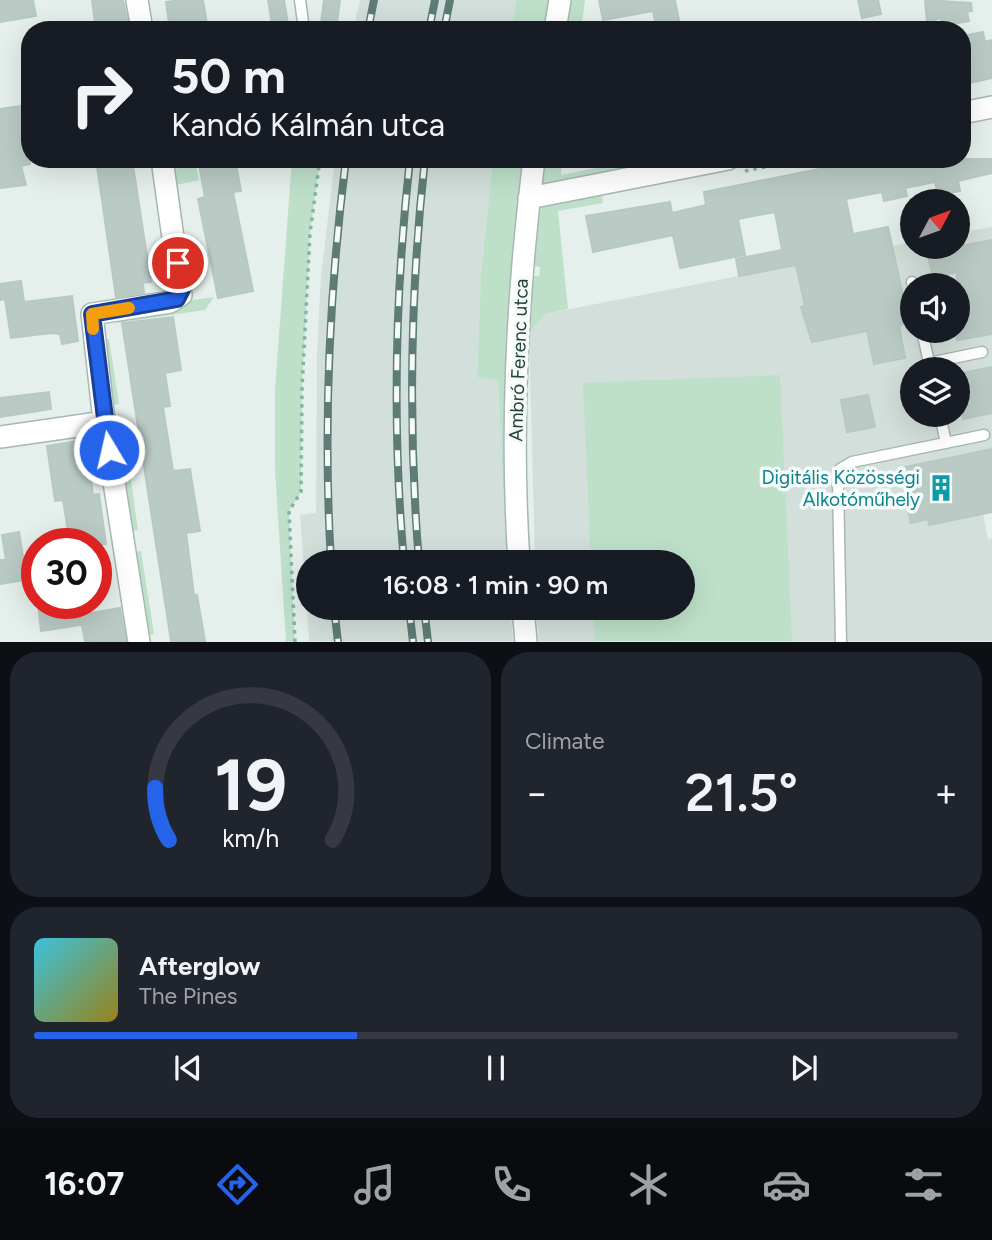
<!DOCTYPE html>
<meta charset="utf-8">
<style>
body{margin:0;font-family:Figtree,sans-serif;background:#20242c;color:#f1f3f6;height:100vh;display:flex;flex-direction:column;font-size:26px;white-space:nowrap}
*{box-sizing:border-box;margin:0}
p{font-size:23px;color:#9ea1a6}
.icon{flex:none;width:38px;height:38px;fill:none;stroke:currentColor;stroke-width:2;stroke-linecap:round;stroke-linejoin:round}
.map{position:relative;height:642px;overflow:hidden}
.drawer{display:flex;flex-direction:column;gap:10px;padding:10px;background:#0d0f14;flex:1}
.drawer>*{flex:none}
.guide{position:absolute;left:21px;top:21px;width:950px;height:147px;border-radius:28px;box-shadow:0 7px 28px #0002;background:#171b24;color:#f1f3f6;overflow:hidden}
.needle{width:46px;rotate:49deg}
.tools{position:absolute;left:900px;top:189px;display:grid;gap:14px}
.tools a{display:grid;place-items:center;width:70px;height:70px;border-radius:50%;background:#171b24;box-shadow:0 7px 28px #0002;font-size:35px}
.speed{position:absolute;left:21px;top:528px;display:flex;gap:14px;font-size:35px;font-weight:700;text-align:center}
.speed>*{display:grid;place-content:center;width:91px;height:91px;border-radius:50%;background:#171b24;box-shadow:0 7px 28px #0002;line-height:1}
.speed .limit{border:10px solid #d22;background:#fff;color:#111}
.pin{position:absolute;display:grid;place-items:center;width:60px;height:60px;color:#fff;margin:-30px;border:4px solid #fff;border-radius:50%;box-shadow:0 2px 7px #0007}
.me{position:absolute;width:77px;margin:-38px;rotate:351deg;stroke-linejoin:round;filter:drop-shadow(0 0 5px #0008)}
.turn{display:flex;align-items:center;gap:24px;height:147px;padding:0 35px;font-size:32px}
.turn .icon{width:91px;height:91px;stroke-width:2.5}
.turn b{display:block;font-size:49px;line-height:60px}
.big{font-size:52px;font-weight:600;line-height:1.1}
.drawer .card{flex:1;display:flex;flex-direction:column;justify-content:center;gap:10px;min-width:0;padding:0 24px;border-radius:28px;background:#20242c}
.drawer .dial{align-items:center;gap:0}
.dial svg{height:182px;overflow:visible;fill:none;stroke:#363941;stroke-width:7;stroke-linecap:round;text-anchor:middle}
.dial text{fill:#f1f3f6;stroke:none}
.song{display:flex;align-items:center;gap:21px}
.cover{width:84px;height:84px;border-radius:10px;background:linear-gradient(135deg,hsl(190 70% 55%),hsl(50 70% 35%))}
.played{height:7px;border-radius:4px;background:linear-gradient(90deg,#2563eb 35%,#363941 35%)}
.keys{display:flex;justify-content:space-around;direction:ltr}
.heat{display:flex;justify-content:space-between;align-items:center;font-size:38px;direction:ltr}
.drawer .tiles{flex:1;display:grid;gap:10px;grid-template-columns:1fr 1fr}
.card:last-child{grid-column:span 2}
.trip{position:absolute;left:296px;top:550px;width:399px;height:70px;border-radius:35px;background:#171b24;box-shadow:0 7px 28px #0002;font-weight:600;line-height:70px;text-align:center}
.dock{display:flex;height:112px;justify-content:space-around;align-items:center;background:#090b0e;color:#9ea1a6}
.dock .icon{width:49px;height:49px}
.dock .active{color:#2563eb}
.dock b{font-size:32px;color:#f1f3f6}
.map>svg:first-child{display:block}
</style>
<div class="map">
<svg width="992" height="642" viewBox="0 0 992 642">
<rect width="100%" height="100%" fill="#e5efeb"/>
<path fill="#d3dfda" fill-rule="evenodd" d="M360,0H516L512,30H353Z
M335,159H493L481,274L477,376L498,380L507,562H308V607H510L513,641H309L300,515L316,513L317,355L321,276Z
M992,227V449L971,453L988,539L992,538V641H539L536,607H682V562H535L529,333L545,314L912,242V247H957V233ZM912,285H957V331H912ZM912,369H957V415H912Z"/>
<path fill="#bee0c9" d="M516,0H585L581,30H512Z
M292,159H320L310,233L302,388L301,492L289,511L295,641L286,642L275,469V390Z
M493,159H562L561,175L630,161L632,171L554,185L521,187C504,312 501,436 509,562H507L498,380L477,377L481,274Z
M196,165L199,180L176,185L173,169Z
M601,190L603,203L558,211L568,309L545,314L529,333L532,276H539L540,267L532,266L536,217L542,204Z
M214,297L205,310L117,323V320L170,312L193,300Z
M109,339L119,404L111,405L102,340Z
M780,375L792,641H595L593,607H682V562H591L583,383Z
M126,447L138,530L130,532L118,448Z
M141,551L154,634L146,636L134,552Z"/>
<path fill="#bacac4" stroke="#b7c9c2" stroke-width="2" d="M0,0H33L36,16L0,22Z
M92,0H123L128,25L119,26V30H96Z
M180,0H203L208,30H170L166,2Z
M268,0H284L289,30H273Z
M324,0H340L336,30H320Z
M599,0H675L679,21L656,26L653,11L603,20Z
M858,0H878L881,14L862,18Z
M925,0L971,3L972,11L967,12L969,21L942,26L941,18L927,22Z
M983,32L985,42L992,40V78L965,84L962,36Z
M28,105L30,164L21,166L26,185L0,188V109Z
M96,159H132L151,282L143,283L144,293L116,297Z
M198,159H235L241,191L233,192L253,291L218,298L198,199L205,197Z
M890,159H992V173L958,181L960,191L938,195L935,182L905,188L907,196L884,201L882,192L846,199L853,234L888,227L909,323L899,325L905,358L874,364L867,331L812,342L801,307L805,306L796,265L739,276L736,259L782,250L775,212L738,219L745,255L680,268L673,235L593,252L586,216L670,202L672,213L706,205L704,192L849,163L850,167Z
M992,240V334L957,340V272L933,277L927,252Z
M21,281L24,302L72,296L78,341L62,344L60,334L51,333L11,338L5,299L0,300V284Z
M173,317L181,370L165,373L170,406L163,407L173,471L190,469L200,531L186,533L194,595H197L205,641H171L122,323Z
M992,367V413L963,419L957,374Z
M49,392L51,409L0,417V398Z
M868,395L875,427L847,432L841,400Z
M85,440L93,495L99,494L106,544H70L63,500L55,501L47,446Z
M992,449V512L929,525L928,519L911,523L900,468Z
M19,532L23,557L37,556V578L0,584V560H6L2,535Z
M38,604H77L80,625L41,631Z
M120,608L126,641H85L80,615Z"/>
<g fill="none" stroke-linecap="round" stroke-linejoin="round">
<defs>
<path id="lane" d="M300,0L304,30
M912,282L913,285
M922,331L930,367
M929,363L982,352
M940,415L946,443
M841,642L838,482L840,469L852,462L984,435"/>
<path id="street" d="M137,0L142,30
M555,30L560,0
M962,113L992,107
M529,198L728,159
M0,437L105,422
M519,562C510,426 517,294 534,159
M523,607L526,642
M139,642L103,412L92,314L170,302L181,295L162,159"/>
</defs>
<use href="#lane" stroke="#a7b7b3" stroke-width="13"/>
<use href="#street" stroke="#a7b7b3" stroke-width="24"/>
<path stroke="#85b3a6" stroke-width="3.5" stroke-dasharray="3.5 5" stroke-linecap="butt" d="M745,171L805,159
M295,642L289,511L301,492L302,388L310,233L320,159"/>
<use href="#lane" stroke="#fff" stroke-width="10"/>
<use href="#street" stroke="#fff" stroke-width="21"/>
<defs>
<path id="rail" d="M368,30L374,0
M429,30L435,0
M444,30L450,0
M331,562C323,427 329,293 346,159
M404,562C392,428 395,293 410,159
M419,562C408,427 410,294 425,159
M334,607L338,642
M409,607L413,642
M424,607L428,642"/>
</defs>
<use href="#rail" stroke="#5e7c76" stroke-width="8"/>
<use href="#rail" stroke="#f6fbf9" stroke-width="5" stroke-dasharray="16" stroke-linecap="butt"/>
</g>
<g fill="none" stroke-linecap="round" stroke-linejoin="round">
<defs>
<path id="route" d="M109,450L92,314L177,299L182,289L178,263"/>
</defs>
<use href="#route" stroke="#184099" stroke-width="18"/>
<use href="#route" stroke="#2563eb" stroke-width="12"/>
<path stroke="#f59e0b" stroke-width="12" d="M93,329L92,314L129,308"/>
</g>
<defs>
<symbol id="building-bare" viewBox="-9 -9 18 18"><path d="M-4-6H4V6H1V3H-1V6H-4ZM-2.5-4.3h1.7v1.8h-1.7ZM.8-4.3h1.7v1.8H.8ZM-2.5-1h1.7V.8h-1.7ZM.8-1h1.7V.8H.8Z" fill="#0f9aa8" stroke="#f6fbf9" stroke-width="2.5" paint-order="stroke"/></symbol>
</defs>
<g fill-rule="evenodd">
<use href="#building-bare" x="922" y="469" width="38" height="38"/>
</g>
<g text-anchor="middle" stroke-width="7" stroke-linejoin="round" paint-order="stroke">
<g font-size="19" fill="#24413b" stroke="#f6fbf9">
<text transform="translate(518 360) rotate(-88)" y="7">Ambró Ferenc utca</text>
</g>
<g font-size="19" fill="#0d838f" stroke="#f6fbf9" text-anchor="end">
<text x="920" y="484">Digitális Közösségi<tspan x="920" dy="22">Alkotóműhely</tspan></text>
</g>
</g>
</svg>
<div class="tools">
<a><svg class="needle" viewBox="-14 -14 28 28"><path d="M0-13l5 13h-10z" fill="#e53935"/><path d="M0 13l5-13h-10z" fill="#9ea1a6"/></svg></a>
<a><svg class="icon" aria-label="sound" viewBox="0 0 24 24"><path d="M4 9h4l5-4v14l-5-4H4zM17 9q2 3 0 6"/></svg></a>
<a><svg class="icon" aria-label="layers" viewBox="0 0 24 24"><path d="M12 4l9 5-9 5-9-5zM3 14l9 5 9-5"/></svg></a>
</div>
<div class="speed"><div class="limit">30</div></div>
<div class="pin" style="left:178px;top:263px;background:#d93025"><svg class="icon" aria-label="arrive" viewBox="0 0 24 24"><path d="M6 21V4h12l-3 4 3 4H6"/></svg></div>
<svg class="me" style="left:109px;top:450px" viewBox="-20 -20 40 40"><circle r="17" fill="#2563eb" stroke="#fff" stroke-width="3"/><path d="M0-11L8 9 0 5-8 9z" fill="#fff"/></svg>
<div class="trip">16:08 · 1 min · 90 m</div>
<div class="guide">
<div class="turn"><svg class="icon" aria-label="right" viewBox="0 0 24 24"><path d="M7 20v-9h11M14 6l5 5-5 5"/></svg><div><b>50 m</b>Kandó Kálmán utca</div></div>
</div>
</div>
<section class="drawer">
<div class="tiles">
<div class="card dial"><svg viewBox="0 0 100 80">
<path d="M14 69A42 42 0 1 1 86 69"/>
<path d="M14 69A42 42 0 0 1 8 46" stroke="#2563eb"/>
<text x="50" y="56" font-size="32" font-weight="700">19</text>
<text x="50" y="72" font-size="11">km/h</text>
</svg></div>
<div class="card"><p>Climate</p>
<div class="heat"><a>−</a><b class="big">21.5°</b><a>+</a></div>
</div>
<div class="card">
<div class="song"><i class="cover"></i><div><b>Afterglow</b><p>The Pines</p></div></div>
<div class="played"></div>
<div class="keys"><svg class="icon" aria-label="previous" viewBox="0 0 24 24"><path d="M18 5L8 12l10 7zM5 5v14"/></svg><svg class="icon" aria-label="pause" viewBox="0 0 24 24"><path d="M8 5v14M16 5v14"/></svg><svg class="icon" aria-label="next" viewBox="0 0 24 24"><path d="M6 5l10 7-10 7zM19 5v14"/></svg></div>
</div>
</div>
</section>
<nav class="dock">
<b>16:07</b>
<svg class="icon active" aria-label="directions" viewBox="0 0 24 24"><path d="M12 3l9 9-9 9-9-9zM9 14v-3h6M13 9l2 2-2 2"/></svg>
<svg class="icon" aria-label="music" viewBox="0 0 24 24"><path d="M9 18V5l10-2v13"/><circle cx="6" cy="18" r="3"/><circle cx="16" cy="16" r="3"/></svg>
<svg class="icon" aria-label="phone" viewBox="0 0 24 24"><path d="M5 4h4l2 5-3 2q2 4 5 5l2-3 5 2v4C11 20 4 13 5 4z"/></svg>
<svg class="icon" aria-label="climate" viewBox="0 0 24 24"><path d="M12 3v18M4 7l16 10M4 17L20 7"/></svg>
<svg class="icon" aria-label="car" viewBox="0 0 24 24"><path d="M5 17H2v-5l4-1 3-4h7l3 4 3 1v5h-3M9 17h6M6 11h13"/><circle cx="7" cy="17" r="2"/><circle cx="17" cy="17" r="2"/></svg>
<svg class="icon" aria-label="filters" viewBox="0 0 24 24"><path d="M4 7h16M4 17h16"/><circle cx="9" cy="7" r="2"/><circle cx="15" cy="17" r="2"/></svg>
</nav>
